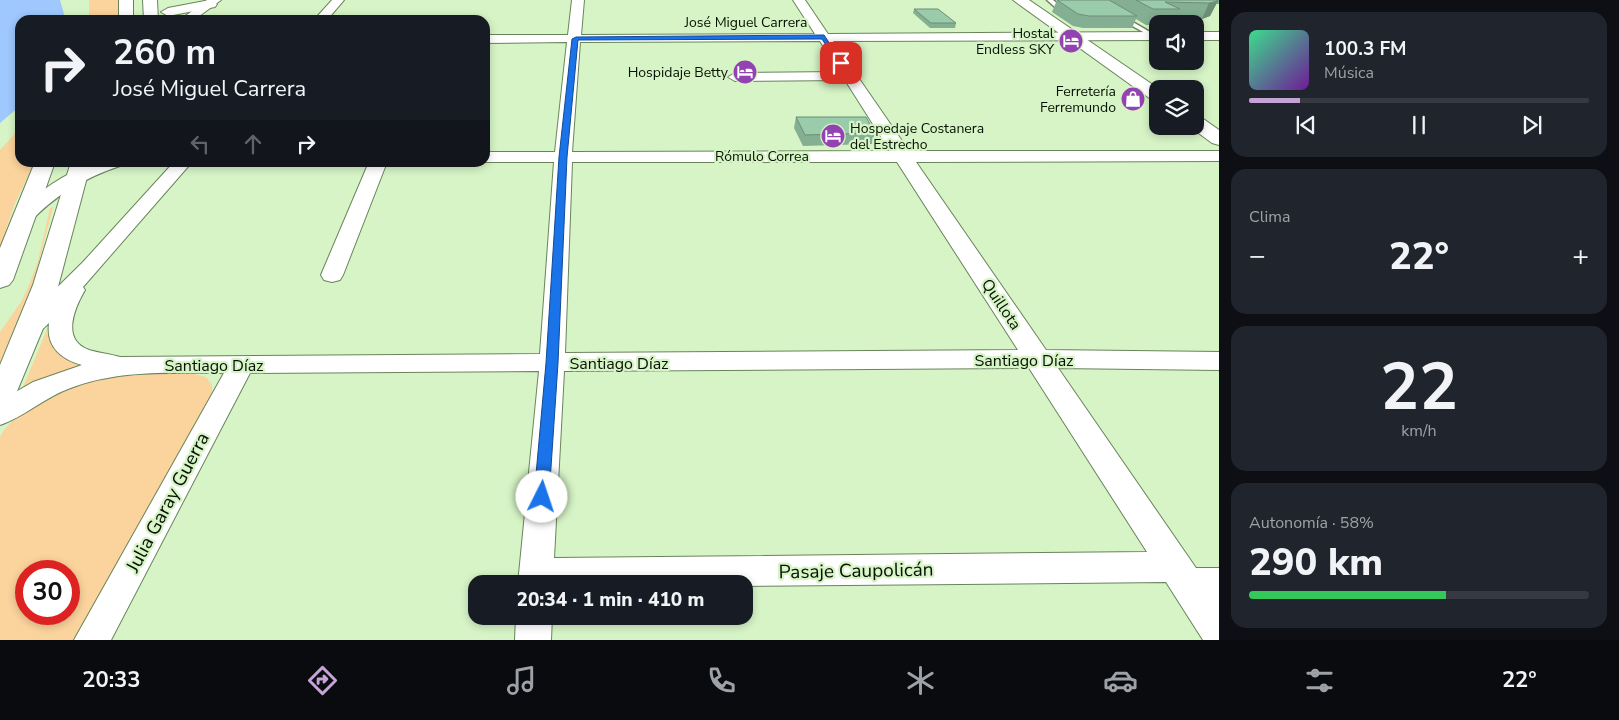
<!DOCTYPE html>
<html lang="es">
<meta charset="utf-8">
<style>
body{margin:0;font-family:"Nunito Sans",sans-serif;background:#20242c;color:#f1f3f6;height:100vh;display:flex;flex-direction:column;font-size:19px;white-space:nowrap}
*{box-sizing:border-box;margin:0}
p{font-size:16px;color:#9ea1a6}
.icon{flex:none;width:28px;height:28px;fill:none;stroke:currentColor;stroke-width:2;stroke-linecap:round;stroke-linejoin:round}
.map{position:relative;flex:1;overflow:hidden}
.drawer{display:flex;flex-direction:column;gap:12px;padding:12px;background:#0d0f14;width:400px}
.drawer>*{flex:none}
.top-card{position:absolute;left:15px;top:15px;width:475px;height:152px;border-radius:15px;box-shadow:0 2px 8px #0003;background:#171b24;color:#f1f3f6;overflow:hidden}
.tools{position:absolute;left:1149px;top:15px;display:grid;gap:10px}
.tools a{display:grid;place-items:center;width:55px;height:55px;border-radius:10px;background:#171b24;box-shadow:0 2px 8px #0003;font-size:25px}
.speed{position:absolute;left:15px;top:560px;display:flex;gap:10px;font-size:25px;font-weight:700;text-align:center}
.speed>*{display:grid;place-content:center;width:65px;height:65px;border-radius:50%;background:#171b24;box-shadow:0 2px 8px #0003;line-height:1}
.speed .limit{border:8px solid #d22;background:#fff;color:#111}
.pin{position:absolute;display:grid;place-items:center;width:42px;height:42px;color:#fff;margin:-21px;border-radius:10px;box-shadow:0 2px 8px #0006}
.me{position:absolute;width:55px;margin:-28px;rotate:4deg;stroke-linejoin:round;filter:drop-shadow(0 0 4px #0008)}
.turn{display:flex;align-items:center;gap:18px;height:105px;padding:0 15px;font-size:22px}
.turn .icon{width:65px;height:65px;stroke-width:2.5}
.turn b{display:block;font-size:35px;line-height:42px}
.lanes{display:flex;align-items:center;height:48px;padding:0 15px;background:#0003;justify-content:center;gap:25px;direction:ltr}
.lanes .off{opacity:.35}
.big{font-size:38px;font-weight:800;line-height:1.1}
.drawer .card{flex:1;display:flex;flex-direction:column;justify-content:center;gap:8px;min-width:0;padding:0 18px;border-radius:15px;background:#20242c}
.drawer .dial{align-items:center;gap:0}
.dial b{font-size:65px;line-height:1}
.song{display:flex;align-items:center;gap:15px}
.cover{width:60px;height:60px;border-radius:8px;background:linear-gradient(135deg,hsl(150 70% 55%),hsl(280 70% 35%))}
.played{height:5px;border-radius:2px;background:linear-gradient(90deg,#c6a3d7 15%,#363941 15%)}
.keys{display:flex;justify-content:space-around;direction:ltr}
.heat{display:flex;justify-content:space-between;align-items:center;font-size:28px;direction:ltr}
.charge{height:8px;border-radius:4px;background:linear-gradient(90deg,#34c759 58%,#363941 0)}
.trip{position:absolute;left:468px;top:575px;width:285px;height:50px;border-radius:15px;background:#171b24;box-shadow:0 2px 8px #0003;font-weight:800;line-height:50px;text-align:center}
.tab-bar{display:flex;height:80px;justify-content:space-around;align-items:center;background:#090b0e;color:#9ea1a6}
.tab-bar .icon{width:35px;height:35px}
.tab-bar .active{color:#c6a3d7}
.tab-bar b{font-size:22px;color:#f1f3f6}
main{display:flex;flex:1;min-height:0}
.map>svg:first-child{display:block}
</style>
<main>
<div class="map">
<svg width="1219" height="640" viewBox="0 0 1219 640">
<rect width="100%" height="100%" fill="#d6f4c6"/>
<path fill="#fbd39c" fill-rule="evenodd" d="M89,0H119V20H89Z
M20,128V162L34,163L15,203L0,247V150Z
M53,207L35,277L0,363V332L21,302L30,283L38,261L50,208Z
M51,320C48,355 60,360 91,365L21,392Z
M185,372L206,377L212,385V393L74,640H0V437L4,430L28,404L103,375ZM26,571H69V614H26Z"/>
<path fill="#9fc8fe" d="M0,0H60L64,14L63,20H20V106L0,123Z"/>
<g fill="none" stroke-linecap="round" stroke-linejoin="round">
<defs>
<path id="service" d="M1047,0H1053L1060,6L1071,9L1068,11L1056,8Z
M1120,17H1124L1157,36L1152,37L1120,19Z"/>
<path id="minor" d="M207,0H221L194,20H180Z
M332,0H344L327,20H314Z
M572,0H584L581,35L815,34L793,0H805L828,34L1158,32V40L833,41L909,151H1219V161L916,162L1046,350L1219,352V370L1058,368L1196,568H1219V640H1203L1166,582L744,586V584H518L539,371L250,373L111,640H74L224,373C171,373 118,369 68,389C44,398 22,418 0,425V401L33,382L82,365C61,359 46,347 49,323C40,332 35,336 23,333L19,327L23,321L83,262L174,162H192L83,287L85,290C74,309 61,340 89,350C99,353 110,354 120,357L540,354L554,162H485V152H555L567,42L485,43V35H568ZM820,41L839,72L735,73L728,77L735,81L845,80L890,151L572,152L580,42ZM572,162H897L1018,350L565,353ZM1029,368L1147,552L554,558L564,371Z
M1195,32H1219V40H1195Z
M95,162H122L120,166C84,178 55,195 29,223H15L12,219L15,215C38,191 64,174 95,162Z
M369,162H387L343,275L340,280L332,282L324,280L321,275Z
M516,616H552L551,640H515Z"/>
<path id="secondary" d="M1013,0H1029L1159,89L1158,101L1152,100Z
M1195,116L1202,118L1219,130V145L1212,143L1189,126H1195Z"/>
<path id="primary" d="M119,0H133V20H119Z
M143,0H157L158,20H144Z
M210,0L217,4L215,7L168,16L161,12L168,8Z
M35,162H55L13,280L9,285L0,288V248Z
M71,162H91L54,302L15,396L11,404L0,407V365L33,285Z"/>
</defs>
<use href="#service" stroke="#69845b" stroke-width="3"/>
<use href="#minor" stroke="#69845b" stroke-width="2"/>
<use href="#secondary" stroke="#69845b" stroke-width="2"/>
<use href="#primary" stroke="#69845b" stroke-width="2"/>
<use href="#service" fill="#fff" fill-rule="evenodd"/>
<use href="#minor" fill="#fff" fill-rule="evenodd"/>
<use href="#secondary" fill="#fff" fill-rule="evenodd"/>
<use href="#primary" fill="#fff" fill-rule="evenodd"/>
</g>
<path fill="#84af92" d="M1057,0H1219V4H1216L1210,16L1202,19L1175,18L1173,24H1158V25H1146L1136,19L1132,28H1083L1073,26L1052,12Z
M914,9L956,23L955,28H930L913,13Z
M796,117L875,133L872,144L803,146L794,128Z"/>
<path fill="#6c8e77" d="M1218,1L1210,16L1202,19L1209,3Z"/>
<path fill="#9acbaa" stroke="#6c8e77" d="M1057,0H1109L1137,16H1089L1078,14Z
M1136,0H1216L1218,1L1209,3L1165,2L1180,9H1153Z
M914,9H938L956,23H931Z
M796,117H866L875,133L805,135Z"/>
<path fill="#1a73e8" stroke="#114b97" d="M824,35L844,65H839L822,39L578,40L567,157L558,363L549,497L547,501L542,503L536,501L534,497L546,363L559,157L572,39L576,37Z"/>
<defs>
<symbol id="hotel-disc" viewBox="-11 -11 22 22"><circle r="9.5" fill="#9242b1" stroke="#d6f4c6"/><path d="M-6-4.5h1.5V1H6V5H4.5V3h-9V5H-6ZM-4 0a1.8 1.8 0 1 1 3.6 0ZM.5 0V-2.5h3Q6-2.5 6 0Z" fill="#fff"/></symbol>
<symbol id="shop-disc" viewBox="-11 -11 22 22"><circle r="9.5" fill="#9242b1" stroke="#d6f4c6"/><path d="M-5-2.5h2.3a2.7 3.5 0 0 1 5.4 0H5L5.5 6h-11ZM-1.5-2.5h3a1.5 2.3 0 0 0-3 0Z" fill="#fff"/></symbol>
</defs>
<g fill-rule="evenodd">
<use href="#hotel-disc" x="1057" y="27" width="28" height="28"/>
<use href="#hotel-disc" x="731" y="58" width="28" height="28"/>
<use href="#shop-disc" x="1119" y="85" width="28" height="28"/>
<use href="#hotel-disc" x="819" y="122" width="28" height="28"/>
</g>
<g text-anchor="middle" stroke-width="4.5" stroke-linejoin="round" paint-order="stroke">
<g font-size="14" fill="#071103" stroke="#d6f4c6">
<text x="746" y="27">José Miguel Carrera</text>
<text x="762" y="161">Rómulo Correa</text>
</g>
<g font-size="14" fill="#071103" stroke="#d6f4c6" text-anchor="end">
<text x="1054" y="38">Hostal<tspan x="1054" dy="16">Endless SKY</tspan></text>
<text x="728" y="77">Hospidaje Betty</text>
<text x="1116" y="96">Ferretería<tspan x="1116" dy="16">Ferremundo</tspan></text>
<text x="850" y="133" text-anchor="start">Hospedaje Costanera<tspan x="850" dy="16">del Estrecho</tspan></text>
</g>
<g font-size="16" fill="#071103" stroke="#d6f4c6">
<text transform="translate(1002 304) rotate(56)" y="6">Quillota</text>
<text x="1024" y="366">Santiago Díaz</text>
<text x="619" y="369">Santiago Díaz</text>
<text x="214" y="371">Santiago Díaz</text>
</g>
<g font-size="19" fill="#071103" stroke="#d6f4c6">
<text transform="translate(167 502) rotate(-62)" y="7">Julia Garay Guerra</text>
<text transform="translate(856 570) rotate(-1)" y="7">Pasaje Caupolicán</text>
</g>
</g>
</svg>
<div class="tools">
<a><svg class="icon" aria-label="sound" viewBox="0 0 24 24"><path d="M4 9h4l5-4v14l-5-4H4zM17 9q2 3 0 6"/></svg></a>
<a><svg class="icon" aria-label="layers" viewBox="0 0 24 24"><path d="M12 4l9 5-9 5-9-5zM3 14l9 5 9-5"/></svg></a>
</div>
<div class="speed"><div class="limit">30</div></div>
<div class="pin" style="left:841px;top:63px;background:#d93025"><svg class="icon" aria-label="arrive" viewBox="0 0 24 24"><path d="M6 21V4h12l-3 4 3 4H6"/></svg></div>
<svg class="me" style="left:542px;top:497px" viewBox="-20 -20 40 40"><circle r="19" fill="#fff"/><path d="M0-13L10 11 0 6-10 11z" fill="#1a73e8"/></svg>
<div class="trip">20:34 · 1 min · 410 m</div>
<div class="top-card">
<div class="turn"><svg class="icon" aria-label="right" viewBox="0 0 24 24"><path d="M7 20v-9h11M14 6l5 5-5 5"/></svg><div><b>260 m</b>José Miguel Carrera</div></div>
<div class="lanes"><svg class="icon off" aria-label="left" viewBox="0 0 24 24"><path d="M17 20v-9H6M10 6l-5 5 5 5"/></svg><svg class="icon off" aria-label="ahead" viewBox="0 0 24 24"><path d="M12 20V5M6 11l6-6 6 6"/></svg><svg class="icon" aria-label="right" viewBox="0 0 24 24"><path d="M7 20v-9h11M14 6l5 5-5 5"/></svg></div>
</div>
</div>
<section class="drawer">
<div class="card">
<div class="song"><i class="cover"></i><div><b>100.3 FM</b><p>Música</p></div></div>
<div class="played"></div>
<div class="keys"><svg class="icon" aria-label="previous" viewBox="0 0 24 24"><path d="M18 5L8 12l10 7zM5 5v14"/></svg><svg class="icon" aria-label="pause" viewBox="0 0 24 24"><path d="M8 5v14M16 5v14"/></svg><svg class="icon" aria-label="next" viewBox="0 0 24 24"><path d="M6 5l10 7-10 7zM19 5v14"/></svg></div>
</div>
<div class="card"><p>Clima</p>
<div class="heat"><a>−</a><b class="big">22°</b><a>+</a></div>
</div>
<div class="card dial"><b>22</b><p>km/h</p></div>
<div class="card"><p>Autonomía · 58%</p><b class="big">290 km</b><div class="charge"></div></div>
</section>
</main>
<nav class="tab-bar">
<b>20:33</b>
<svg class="icon active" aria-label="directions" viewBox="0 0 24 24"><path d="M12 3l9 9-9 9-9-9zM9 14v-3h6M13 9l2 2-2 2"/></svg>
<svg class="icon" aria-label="music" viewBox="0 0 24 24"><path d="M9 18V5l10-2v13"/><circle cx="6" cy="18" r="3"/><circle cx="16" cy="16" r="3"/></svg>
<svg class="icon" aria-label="phone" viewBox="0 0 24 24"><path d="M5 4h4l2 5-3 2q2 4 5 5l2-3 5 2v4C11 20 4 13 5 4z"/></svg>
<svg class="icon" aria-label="climate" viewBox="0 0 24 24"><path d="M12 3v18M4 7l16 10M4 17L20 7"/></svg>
<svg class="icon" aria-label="car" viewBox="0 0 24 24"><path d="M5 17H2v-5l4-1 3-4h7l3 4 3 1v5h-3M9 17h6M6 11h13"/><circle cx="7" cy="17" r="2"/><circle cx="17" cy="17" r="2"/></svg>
<svg class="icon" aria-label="filters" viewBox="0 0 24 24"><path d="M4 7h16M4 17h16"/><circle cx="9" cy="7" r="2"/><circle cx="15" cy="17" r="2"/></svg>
<b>22°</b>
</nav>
